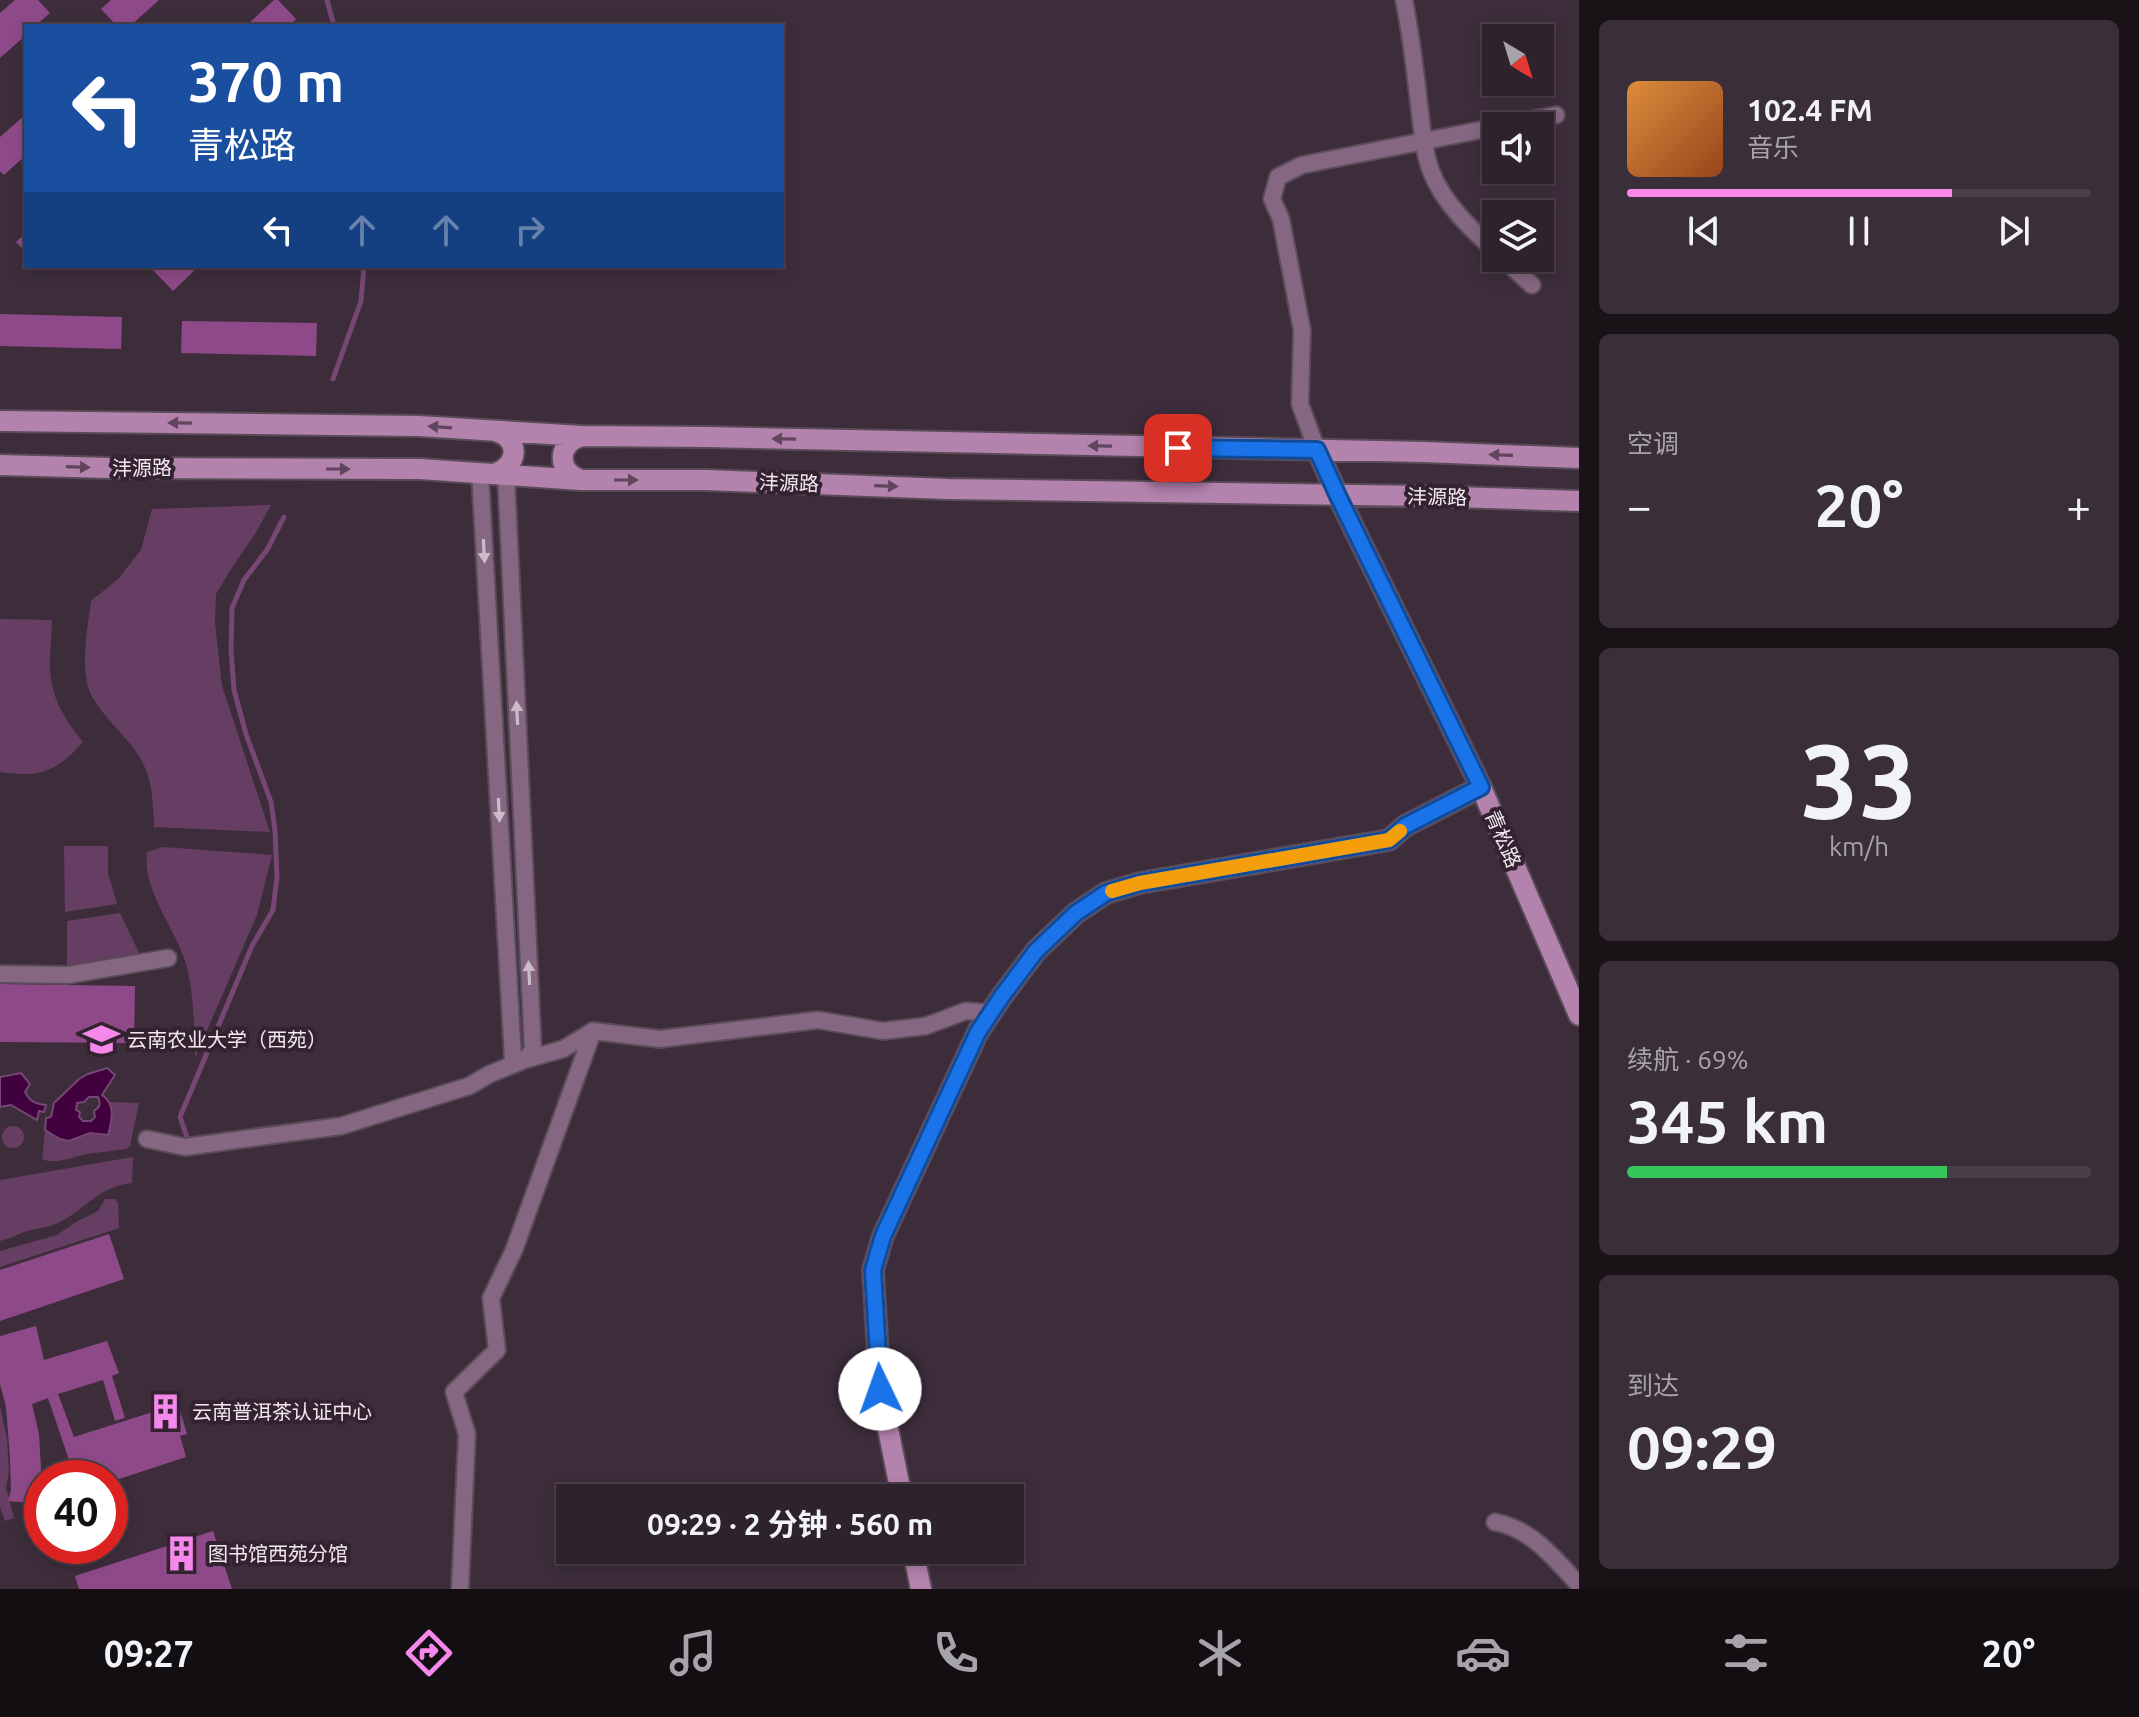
<!DOCTYPE html>
<html lang="zh">
<meta charset="utf-8">
<style>
body{margin:0;font-family:Ubuntu,"Noto Sans SC",sans-serif;background:#3a2f38;color:#f1f3f6;height:100vh;display:flex;flex-direction:column;font-size:30px;white-space:nowrap}
*{box-sizing:border-box;margin:0}
p{font-size:26px;color:#a7a4a9}
.icon{flex:none;width:44px;height:44px;fill:none;stroke:currentColor;stroke-width:2;stroke-linecap:round;stroke-linejoin:round}
.map{position:relative;flex:1;overflow:hidden}
.panel{display:flex;flex-direction:column;gap:20px;padding:20px;background:#191318;width:560px}
.panel>*{flex:none}
.banner{position:absolute;left:24px;top:24px;width:760px;height:244px;border-radius:0px;box-shadow:0 4px 12px #0003,0 0 0 2px #493f48;background:#1a4fa0;color:#fff;overflow:hidden}
.needle{width:52px;rotate:142deg}
.tools{position:absolute;left:1482px;top:24px;display:grid;gap:16px}
.tools a{display:grid;place-items:center;width:72px;height:72px;border-radius:0px;background:#2e222c;box-shadow:0 4px 12px #0003,0 0 0 2px #493f48;font-size:40px}
.speed{position:absolute;left:24px;top:1460px;display:flex;gap:16px;font-size:40px;font-weight:700;text-align:center}
.speed>*{display:grid;place-content:center;width:104px;height:104px;border-radius:50%;background:#2e222c;box-shadow:0 4px 12px #0003,0 0 0 2px #493f48;line-height:1}
.speed .limit{border:12px solid #d22;background:#fff;color:#111}
.pin{position:absolute;display:grid;place-items:center;width:68px;height:68px;color:#fff;margin:-34px;border-radius:16px;box-shadow:0 4px 12px #0006}
.me{position:absolute;width:88px;margin:-44px;rotate:357deg;stroke-linejoin:round;filter:drop-shadow(0 0 6px #0008)}
.turn{display:flex;align-items:center;gap:28px;height:168px;padding:0 32px;font-size:36px}
.turn .icon{width:104px;height:104px;stroke-width:2.5}
.turn b{display:block;font-size:56px;line-height:68px}
.lanes{display:flex;align-items:center;height:76px;padding:0 32px;background:#0003;justify-content:center;gap:40px;direction:ltr}
.lanes .off{opacity:.35}
.big{font-size:60px;font-weight:700;line-height:1.1}
.panel .widget{flex:1;display:flex;flex-direction:column;justify-content:center;gap:12px;min-width:0;padding:0 28px;border-radius:12px;background:#3a2f38}
.panel .dial{align-items:center;gap:0}
.dial b{font-size:104px;line-height:1}
.song{display:flex;align-items:center;gap:24px}
.cover{width:96px;height:96px;border-radius:12px;background:linear-gradient(135deg,hsl(30 70% 55%),hsl(20 70% 35%))}
.played{height:8px;border-radius:4px;background:linear-gradient(90deg,#f688ec 70%,#493f48 70%)}
.keys{display:flex;justify-content:space-around;direction:ltr}
.heat{display:flex;justify-content:space-between;align-items:center;font-size:44px;direction:ltr}
.charge{height:12px;border-radius:6px;background:linear-gradient(90deg,#34c759 69%,#493f48 0)}
.trip{position:absolute;left:556px;top:1484px;width:468px;height:80px;border-radius:0px;background:#2e222c;box-shadow:0 4px 12px #0003,0 0 0 2px #493f48;font-weight:700;line-height:80px;text-align:center}
.tabs{display:flex;height:128px;justify-content:space-around;align-items:center;background:#120e12;color:#a7a4a9}
.tabs .icon{width:56px;height:56px}
.tabs .active{color:#f688ec}
.tabs b{font-size:36px;color:#f1f3f6}
main{display:flex;flex:1;min-height:0}
.map>svg:first-child{display:block}
</style>
<main>
<div class="map">
<svg width="1579" height="1589" viewBox="0 0 1579 1589">
<rect width="100%" height="100%" fill="#3d2d3b"/>
<path fill="#673e63" d="M271,505L255,534L229,572L216,594L215,623L222,686L270,832L154,827C153,802 153,778 139,756C126,735 95,710 88,687C81,662 88,626 91,601L118,579L141,550L152,509Z
M0,619L52,620C52,639 48,660 51,679C54,703 68,724 83,742C56,772 40,778 0,772Z
M64,846H108V873L117,904L65,912Z
M163,847L272,855L257,915L195,1058C194,1026 194,994 186,964C175,927 142,891 147,852Z
M120,913L141,957L67,968V921Z
M110,1102L139,1103L130,1146L126,1149C113,1151 100,1152 87,1154C72,1157 57,1165 42,1159L45,1130L60,1139L83,1137L90,1133L107,1135L112,1110Z
M2 1137a11 11 0 1 1 22 0a11 11 0 1 1-22 0Z
M133,1157L132,1183C99,1186 87,1208 60,1222C49,1228 36,1228 24,1232C16,1235 9,1239 0,1241V1180Z
M105,1199H115L118,1203L119,1228L0,1267V1251L57,1235L76,1222L98,1211Z
M0,1406L7,1439L9,1471L6,1488L14,1518L5,1521L0,1507Z"/>
<path fill="#41003e" stroke="#764674" stroke-width="2" fill-rule="evenodd" d="M107,1068L115,1075L102,1095C116,1104 112,1120 108,1135L90,1133L69,1141L60,1139L45,1130L46,1118L51,1117L54,1103L79,1079L88,1074ZM89,1097H98C101,1104 100,1107 94,1111L95,1117L91,1121H83L79,1117L80,1112L76,1110L77,1103L84,1102Z
M21,1073L30,1084L25,1092C30,1102 36,1104 46,1105L44,1112L39,1111L37,1120L11,1105L0,1107V1077Z"/>
<g fill="none" stroke-linecap="round" stroke-linejoin="round">
<path stroke="#764674" stroke-width="5" d="M327,0L334,26
M333,379L361,301L364,266
M189,1143L180,1117L252,946L273,910L277,877L275,830L271,802L246,734L234,690L231,650L232,608L244,580L267,550L284,517"/>
</g>
<path fill="#8e4a88" d="M15,0H38L50,13L35,26H26V35L0,58V13Z
M111,0H159L130,26H117L101,9Z
M274,0H278L296,19L289,26H246Z
M26,114V155L4,175L0,171V137Z
M26,233V252L16,242Z
M153,266H199L173,291L151,268Z
M0,314L122,317L121,349L0,346Z
M182,321L317,323L316,356L181,353Z
M0,984L135,986L134,1043L0,1042Z
M109,1234L124,1279L0,1321V1270Z
M36,1326L44,1360L107,1341L119,1373L112,1376L125,1418L115,1421L103,1380L58,1394L74,1437L178,1404L187,1434L180,1436L186,1457L110,1482V1478H78L74,1468L47,1478V1466L69,1460L48,1398L32,1404L39,1434L41,1469L39,1504L8,1501L11,1490L10,1458L6,1407L0,1384V1336Z
M213,1531L232,1589H79L75,1576Z"/>
<g fill="none" stroke-linecap="round" stroke-linejoin="round">
<defs>
<path id="street" d="M1404,0C1411,34 1415,69 1419,104C1422,126 1423,150 1431,171C1443,203 1471,229 1496,252
M1501,126L1556,115
M1502,258L1532,285
M1317,450L1300,404L1302,330L1281,219L1272,199L1278,177L1302,165L1496,127
M480,473L513,1059L524,1060L533,1051L506,475
M0,974L68,975L168,958
M147,1139L185,1147L341,1126L469,1086L490,1074L524,1060L563,1049L593,1031
M1495,1522C1532,1529 1555,1559 1579,1585
M460,1589L467,1434L454,1392L497,1350L491,1298L514,1250L593,1031L660,1039L818,1020L883,1031L926,1026L966,1011L991,1013"/>
<path id="secondary" d="M0,421L418,426L582,436L707,437L1424,452L1579,458
M1317,450L1338,496L1481,787L1579,1015
M0,465L109,468L420,469L581,480H706L947,489L1423,496L1579,501
M494,474C519,466 521,439 495,431
M581,480C556,471 557,443 582,436
M902,1498L880,1389L873,1270L883,1236L978,1032L1002,996L1036,951L1076,913L1106,893L1140,883L1389,840L1405,826L1481,787
M913,1550L921,1589"/>
</defs>
<use href="#street" stroke="#5a4b58" stroke-width="20"/>
<use href="#secondary" stroke="#5a4b58" stroke-width="24"/>
<use href="#street" stroke="#856781" stroke-width="16"/>
<use href="#secondary" stroke="#b383ad" stroke-width="20"/>
</g>
<defs><path id="oneway-solid" d="M-6-.8H1V-3.2L6.5 0L1 3.2V.8H-6Z" transform="scale(2)"/></defs>
<g fill="#60455c">
<use href="#oneway-solid" transform="translate(180 423) rotate(-179)"/>
<use href="#oneway-solid" transform="translate(440 427) rotate(-176)"/>
<use href="#oneway-solid" transform="translate(784 439) rotate(-179)"/>
<use href="#oneway-solid" transform="translate(1100 446) rotate(-179)"/>
<use href="#oneway-solid" transform="translate(1501 455) rotate(-178)"/>
<use href="#oneway-solid" transform="translate(78 467) rotate(2)"/>
<use href="#oneway-solid" transform="translate(338 469)"/>
<use href="#oneway-solid" transform="translate(626 480)"/>
<use href="#oneway-solid" transform="translate(886 486) rotate(2)"/>
</g>
<g fill="#ccbbca">
<use href="#oneway-solid" transform="translate(484 551) rotate(87)"/>
<use href="#oneway-solid" transform="translate(517 713) rotate(-93)"/>
<use href="#oneway-solid" transform="translate(499 810) rotate(87)"/>
<use href="#oneway-solid" transform="translate(529 973) rotate(-93)"/>
</g>
<g fill="none" stroke-linecap="round" stroke-linejoin="round">
<defs>
<path id="route" d="M880,1389L873,1270L883,1236L978,1032L1002,996L1036,951L1076,913L1106,893L1140,883L1389,840L1405,826L1481,787L1338,496L1317,450L1178,448"/>
</defs>
<use href="#route" stroke="#114b97" stroke-width="20"/>
<use href="#route" stroke="#1a73e8" stroke-width="14"/>
<path stroke="#f59e0b" stroke-width="14" d="M1112,891L1140,883L1389,840L1400,831"/>
</g>
<defs>
<symbol id="university-bare" viewBox="-9 -9 18 18"><path d="M0-5L7-2L0 1L-7-2ZM-4 1L0 2.5L4 1V4Q0 6-4 4Z" fill="#f688ec" stroke="#332331" stroke-width="2.5" paint-order="stroke"/></symbol>
<symbol id="building-bare" viewBox="-9 -9 18 18"><path d="M-4-6H4V6H1V3H-1V6H-4ZM-2.5-4.3h1.7v1.8h-1.7ZM.8-4.3h1.7v1.8H.8ZM-2.5-1h1.7V.8h-1.7ZM.8-1h1.7V.8H.8Z" fill="#f688ec" stroke="#332331" stroke-width="2.5" paint-order="stroke"/></symbol>
</defs>
<g fill-rule="evenodd">
<use href="#university-bare" x="76" y="1014" width="51" height="51"/>
<use href="#building-bare" x="140" y="1386" width="51" height="51"/>
<use href="#building-bare" x="156" y="1528" width="51" height="51"/>
</g>
<g text-anchor="middle" stroke-width="8" stroke-linejoin="round" paint-order="stroke">
<g font-size="20" fill="#f3e8f1" stroke="#332331">
<text x="142" y="475">沣源路</text>
<text transform="translate(789 483) rotate(2)" y="7">沣源路</text>
<text transform="translate(1437 497) rotate(1)" y="7">沣源路</text>
<text transform="translate(1503 839) rotate(67)" y="7">青松路</text>
</g>
<g font-size="20" fill="#f3e8f1" stroke="#332331" text-anchor="start">
<text x="127" y="1047">云南农业大学（西苑）</text>
<text x="192" y="1419">云南普洱茶认证中心</text>
<text x="208" y="1561">图书馆西苑分馆</text>
</g>
</g>
</svg>
<div class="tools">
<a><svg class="needle" viewBox="-14 -14 28 28"><path d="M0-13l5 13h-10z" fill="#e53935"/><path d="M0 13l5-13h-10z" fill="#a7a4a9"/></svg></a>
<a><svg class="icon" aria-label="sound" viewBox="0 0 24 24"><path d="M4 9h4l5-4v14l-5-4H4zM17 9q2 3 0 6"/></svg></a>
<a><svg class="icon" aria-label="layers" viewBox="0 0 24 24"><path d="M12 4l9 5-9 5-9-5zM3 14l9 5 9-5"/></svg></a>
</div>
<div class="speed"><div class="limit">40</div></div>
<div class="pin" style="left:1178px;top:448px;background:#d93025"><svg class="icon" aria-label="arrive" viewBox="0 0 24 24"><path d="M6 21V4h12l-3 4 3 4H6"/></svg></div>
<svg class="me" style="left:880px;top:1389px" viewBox="-20 -20 40 40"><circle r="19" fill="#fff"/><path d="M0-13L10 11 0 6-10 11z" fill="#1a73e8"/></svg>
<div class="trip">09:29 · 2 分钟 · 560 m</div>
<div class="banner">
<div class="turn"><svg class="icon" aria-label="left" viewBox="0 0 24 24"><path d="M17 20v-9H6M10 6l-5 5 5 5"/></svg><div><b>370 m</b>青松路</div></div>
<div class="lanes"><svg class="icon" aria-label="left" viewBox="0 0 24 24"><path d="M17 20v-9H6M10 6l-5 5 5 5"/></svg><svg class="icon off" aria-label="ahead" viewBox="0 0 24 24"><path d="M12 20V5M6 11l6-6 6 6"/></svg><svg class="icon off" aria-label="ahead" viewBox="0 0 24 24"><path d="M12 20V5M6 11l6-6 6 6"/></svg><svg class="icon off" aria-label="right" viewBox="0 0 24 24"><path d="M7 20v-9h11M14 6l5 5-5 5"/></svg></div>
</div>
</div>
<section class="panel">
<div class="widget">
<div class="song"><i class="cover"></i><div><b>102.4 FM</b><p>音乐</p></div></div>
<div class="played"></div>
<div class="keys"><svg class="icon" aria-label="previous" viewBox="0 0 24 24"><path d="M18 5L8 12l10 7zM5 5v14"/></svg><svg class="icon" aria-label="pause" viewBox="0 0 24 24"><path d="M8 5v14M16 5v14"/></svg><svg class="icon" aria-label="next" viewBox="0 0 24 24"><path d="M6 5l10 7-10 7zM19 5v14"/></svg></div>
</div>
<div class="widget"><p>空调</p>
<div class="heat"><a>−</a><b class="big">20°</b><a>+</a></div>
</div>
<div class="widget dial"><b>33</b><p>km/h</p></div>
<div class="widget"><p>续航 · 69%</p><b class="big">345 km</b><div class="charge"></div></div>
<div class="widget"><p>到达</p><b class="big">09:29</b></div>
</section>
</main>
<nav class="tabs">
<b>09:27</b>
<svg class="icon active" aria-label="directions" viewBox="0 0 24 24"><path d="M12 3l9 9-9 9-9-9zM9 14v-3h6M13 9l2 2-2 2"/></svg>
<svg class="icon" aria-label="music" viewBox="0 0 24 24"><path d="M9 18V5l10-2v13"/><circle cx="6" cy="18" r="3"/><circle cx="16" cy="16" r="3"/></svg>
<svg class="icon" aria-label="phone" viewBox="0 0 24 24"><path d="M5 4h4l2 5-3 2q2 4 5 5l2-3 5 2v4C11 20 4 13 5 4z"/></svg>
<svg class="icon" aria-label="climate" viewBox="0 0 24 24"><path d="M12 3v18M4 7l16 10M4 17L20 7"/></svg>
<svg class="icon" aria-label="car" viewBox="0 0 24 24"><path d="M5 17H2v-5l4-1 3-4h7l3 4 3 1v5h-3M9 17h6M6 11h13"/><circle cx="7" cy="17" r="2"/><circle cx="17" cy="17" r="2"/></svg>
<svg class="icon" aria-label="filters" viewBox="0 0 24 24"><path d="M4 7h16M4 17h16"/><circle cx="9" cy="7" r="2"/><circle cx="15" cy="17" r="2"/></svg>
<b>20°</b>
</nav>
